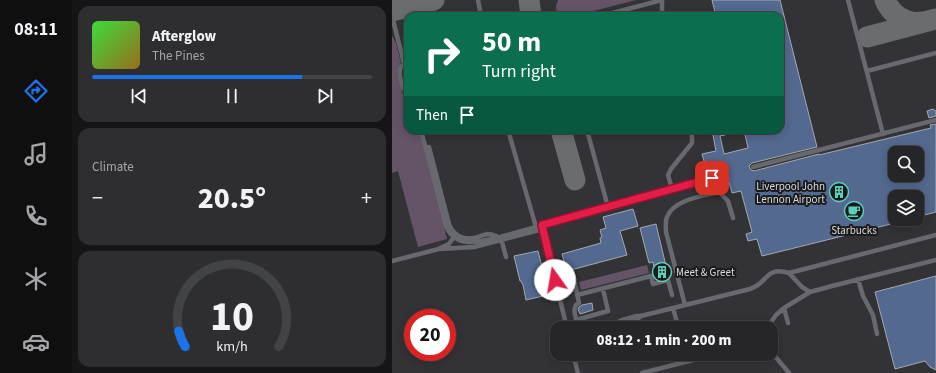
<!DOCTYPE html>
<meta charset="utf-8">
<style>
body{margin:0;font-family:"Source Sans 3",sans-serif;background:#2e2e31;color:#f1f3f6;height:100vh;display:flex;flex-direction:column;font-size:15px;white-space:nowrap}
*{box-sizing:border-box;margin:0}
p{font-size:13px;color:#a4a5a8}
.icon{flex:none;width:22px;height:22px;fill:none;stroke:currentColor;stroke-width:2;stroke-linecap:round;stroke-linejoin:round}
.map{position:relative;flex:1;overflow:hidden}
.side{display:flex;flex-direction:column;gap:6px;padding:6px;background:#151517;width:320px}
.side>*{flex:none}
.hud{position:absolute;left:12px;top:12px;width:380px;height:122px;border-radius:12px;box-shadow:0 2px 10px #0003,0 0 0 1px #424346;background:#0b6e4f;color:#fff;overflow:hidden}
.buttons{position:absolute;left:496px;top:146px;display:grid;gap:8px}
.buttons a{display:grid;place-items:center;width:36px;height:36px;border-radius:8px;background:#262629;box-shadow:0 2px 10px #0003,0 0 0 1px #424346;font-size:20px}
.speed{position:absolute;left:12px;top:309px;display:flex;gap:8px;font-size:20px;font-weight:700;text-align:center}
.speed>*{display:grid;place-content:center;width:52px;height:52px;border-radius:50%;background:#262629;box-shadow:0 2px 10px #0003,0 0 0 1px #424346;line-height:1}
.speed .limit{border:6px solid #d22;background:#fff;color:#111}
.pin{position:absolute;display:grid;place-items:center;width:34px;height:34px;color:#fff;margin:-17px;border-radius:8px;box-shadow:0 2px 6px #0006}
.me{position:absolute;width:44px;margin:-22px;rotate:347deg;stroke-linejoin:round;filter:drop-shadow(0 0 3px #0008)}
.turn{display:flex;align-items:center;gap:14px;height:84px;padding:0 12px;font-size:18px}
.turn .icon{width:52px;height:52px;stroke-width:2.5}
.turn b{display:block;font-size:28px;line-height:34px}
.then{display:flex;align-items:center;height:38px;padding:0 12px;background:#0003;gap:8px;font-size:15px}
.big{font-size:30px;font-weight:800;line-height:1.1}
.side .card{flex:1;display:flex;flex-direction:column;justify-content:center;gap:6px;min-width:0;padding:0 14px;border-radius:12px;background:#2e2e31}
.side .dial{align-items:center;gap:0}
.dial svg{height:104px;overflow:visible;fill:none;stroke:#424346;stroke-width:7;stroke-linecap:round;text-anchor:middle}
.dial text{fill:#f1f3f6;stroke:none}
.song{display:flex;align-items:center;gap:12px}
.cover{width:48px;height:48px;border-radius:6px;background:linear-gradient(135deg,hsl(120 70% 55%),hsl(40 70% 35%))}
.played{height:4px;border-radius:2px;background:linear-gradient(90deg,#1a73e8 75%,#424346 75%)}
.keys{display:flex;justify-content:space-around;direction:ltr}
.heat{display:flex;justify-content:space-between;align-items:center;font-size:22px;direction:ltr}
.trip{position:absolute;left:158px;top:321px;width:228px;height:40px;border-radius:12px;background:#262629;box-shadow:0 2px 10px #0003,0 0 0 1px #424346;font-weight:800;line-height:40px;text-align:center}
main{display:flex;flex:1;min-height:0}
.tab-bar{display:flex;flex-direction:column;width:72px;justify-content:space-around;align-items:center;background:#0f0f10;color:#a4a5a8}
.tab-bar .icon{width:28px;height:28px}
.tab-bar .active{color:#1a73e8}
.tab-bar b{font-size:18px;color:#f1f3f6}
.map>svg:first-child{display:block}
</style>
<main>
<nav class="tab-bar">
<b>08:11</b>
<svg class="icon active" aria-label="directions" viewBox="0 0 24 24"><path d="M12 3l9 9-9 9-9-9zM9 14v-3h6M13 9l2 2-2 2"/></svg>
<svg class="icon" aria-label="music" viewBox="0 0 24 24"><path d="M9 18V5l10-2v13"/><circle cx="6" cy="18" r="3"/><circle cx="16" cy="16" r="3"/></svg>
<svg class="icon" aria-label="phone" viewBox="0 0 24 24"><path d="M5 4h4l2 5-3 2q2 4 5 5l2-3 5 2v4C11 20 4 13 5 4z"/></svg>
<svg class="icon" aria-label="climate" viewBox="0 0 24 24"><path d="M12 3v18M4 7l16 10M4 17L20 7"/></svg>
<svg class="icon" aria-label="car" viewBox="0 0 24 24"><path d="M5 17H2v-5l4-1 3-4h7l3 4 3 1v5h-3M9 17h6M6 11h13"/><circle cx="7" cy="17" r="2"/><circle cx="17" cy="17" r="2"/></svg>
</nav>
<section class="side">
<div class="card">
<div class="song"><i class="cover"></i><div><b>Afterglow</b><p>The Pines</p></div></div>
<div class="played"></div>
<div class="keys"><svg class="icon" aria-label="previous" viewBox="0 0 24 24"><path d="M18 5L8 12l10 7zM5 5v14"/></svg><svg class="icon" aria-label="pause" viewBox="0 0 24 24"><path d="M8 5v14M16 5v14"/></svg><svg class="icon" aria-label="next" viewBox="0 0 24 24"><path d="M6 5l10 7-10 7zM19 5v14"/></svg></div>
</div>
<div class="card"><p>Climate</p>
<div class="heat"><a>−</a><b class="big">20.5°</b><a>+</a></div>
</div>
<div class="card dial"><svg viewBox="0 0 100 80">
<path d="M14 69A42 42 0 1 1 86 69"/>
<path d="M14 69A42 42 0 0 1 9 57" stroke="#1a73e8"/>
<text x="50" y="56" font-size="32" font-weight="700">10</text>
<text x="50" y="72" font-size="11">km/h</text>
</svg></div>
</section>
<div class="map">
<svg width="544" height="373" viewBox="0 0 544 373">
<rect width="100%" height="100%" fill="#333337"/>
<path fill="#655368" d="M166,0H244L182,16H165L164,6Z
M15,25H16L15,58C12,47 7,36 15,25Z
M0,36L4,43L9,63C2,72 7,82 10,92V93L16,96V130H27L55,239L26,247L6,171L0,173Z
M255,265L257,273L189,290L187,282Z
M180,284L182,292L168,295L167,288L171,285Z"/>
<g fill="none" stroke-linecap="round" stroke-linejoin="round">
<path stroke="#6b6c6f" stroke-width="21" d="M137,0L139,16
M493,0C499,14 514,25 529,22
M0,11L42,0
M475,37L544,19
M169,130L183,180"/>
</g>
<path fill="#53698f" stroke="#a5a8ad" fill-rule="evenodd" d="M320,0H388L425,147L360,163L357,166L359,170L362,171L427,154V155L539,128L538,125L544,124V212L525,217V197H503V223L370,256L365,239L356,241L354,234L360,232L349,191L340,193L337,182L323,186L321,182L323,179V177L322,175L319,174L316,175L310,154L324,151L320,130H331L333,135L328,136L332,154L356,148L352,130H388V16H324ZM503,153H525V175H503Z
M541,109L544,111V116L537,118L535,111Z
M241,209L246,226L228,231L235,255L175,271L170,254L209,243L208,238L210,237L208,230L214,228L211,217Z
M264,224L274,266H275L277,274L264,278L261,262L257,263L248,228Z
M146,251L152,275L143,277L146,290L149,289L151,296L134,300L131,285L129,281H128L122,256Z
M544,276V370L538,367L533,361L503,369L483,292Z
M200,303L201,310L188,314L186,309L187,307L190,305Z"/>
<g fill="none" stroke-linecap="round" stroke-linejoin="round">
<path stroke="#68696e" stroke-width="4.5" d="M86,0L89,16
M456,0L491,134
M0,16L16,79
M209,16L270,0
M270,16V0
M16,63C14,64 12,64 10,66C5,70 9,83 11,88C13,91 13,91 16,93
M475,71L544,53
M29,130L54,227C66,250 88,241 108,237L320,178
M116,130L144,227
M195,130L216,207
M37,147L57,224C61,235 71,240 82,238C87,237 91,235 95,234C98,234 102,235 104,236
M361,167L544,120
M280,189L276,175L279,169L300,143V137L299,130
M150,227L175,328
M109,238L114,257
M48,248L57,244L62,237
M0,261L47,249L82,247L151,229
M397,273L410,287L418,292
M466,279L471,296L481,315L485,334
M163,280L181,275L187,303C180,306 183,313 184,320L216,311L211,289
M185,295L259,276L261,284L276,280L280,295
M293,305L274,232C274,227 273,221 275,217C282,199 312,196 327,192L336,201L341,218
M281,308L286,326
M392,308L396,323
M225,324C234,324 243,323 249,316
M206,328L224,323L230,320L245,316H249L358,289C377,283 372,266 397,273L544,235
M375,328L384,315L392,308L418,292L440,286L544,260
M379,339L381,344L379,350
M379,352L382,355L397,373
M181,354L186,373
M250,373L325,354"/>
</g>
<g fill="none" stroke-linecap="round" stroke-linejoin="round">
<defs>
<path id="route" d="M163,280L150,225L320,178"/>
</defs>
<use href="#route" stroke="#92132f" stroke-width="10"/>
<use href="#route" stroke="#e11d48" stroke-width="7"/>
</g>
<defs>
<symbol id="building-ring" viewBox="-11 -11 22 22"><circle r="9.5" fill="#1b1b1d" stroke="#5cceba" stroke-width="1.5"/><path d="M-4-6H4V6H1V3H-1V6H-4ZM-2.5-4.3h1.7v1.8h-1.7ZM.8-4.3h1.7v1.8H.8ZM-2.5-1h1.7V.8h-1.7ZM.8-1h1.7V.8H.8Z" fill="#5cceba"/></symbol>
<symbol id="cafe-ring" viewBox="-11 -11 22 22"><circle r="9.5" fill="#1b1b1d" stroke="#5cceba" stroke-width="1.5"/><path d="M-5.5-4.5H6V0H3Q3 3.5 0 3.5H-2.5Q-5.5 3.5-5.5 0ZM3-3.2v2h1.7v-2ZM-6 4.5H4V6H-6Z" fill="#5cceba"/></symbol>
</defs>
<g fill-rule="evenodd">
<use href="#building-ring" x="436" y="181" width="22" height="22"/>
<use href="#cafe-ring" x="451" y="200" width="22" height="22"/>
<use href="#building-ring" x="259" y="261" width="22" height="22"/>
</g>
<g text-anchor="middle" stroke-width="4" stroke-linejoin="round" paint-order="stroke">
<g font-size="11" fill="#d8d9db" stroke="#1b1b1d" text-anchor="end">
<text x="433" y="190">Liverpool John<tspan x="433" dy="13">Lennon Airport</tspan></text>
<text x="462" y="234" text-anchor="middle">Starbucks</text>
<text x="284" y="276" text-anchor="start">Meet &amp; Greet</text>
</g>
</g>
</svg>
<div class="buttons">
<a><svg class="icon" aria-label="search" viewBox="0 0 24 24"><circle cx="10" cy="10" r="6"/><path d="M15 15l6 6"/></svg></a>
<a><svg class="icon" aria-label="layers" viewBox="0 0 24 24"><path d="M12 4l9 5-9 5-9-5zM3 14l9 5 9-5"/></svg></a>
</div>
<div class="speed"><div class="limit">20</div></div>
<div class="pin" style="left:320px;top:178px;background:#d93025"><svg class="icon" aria-label="arrive" viewBox="0 0 24 24"><path d="M6 21V4h12l-3 4 3 4H6"/></svg></div>
<svg class="me" style="left:163px;top:280px" viewBox="-20 -20 40 40"><circle r="19" fill="#fff"/><path d="M0-13L10 11 0 6-10 11z" fill="#e11d48"/></svg>
<div class="trip">08:12 · 1 min · 200 m</div>
<div class="hud">
<div class="turn"><svg class="icon" aria-label="right" viewBox="0 0 24 24"><path d="M7 20v-9h11M14 6l5 5-5 5"/></svg><div><b>50 m</b>Turn right</div></div>
<div class="then">Then<svg class="icon" aria-label="arrive" viewBox="0 0 24 24"><path d="M6 21V4h12l-3 4 3 4H6"/></svg></div>
</div>
</div>
</main>
